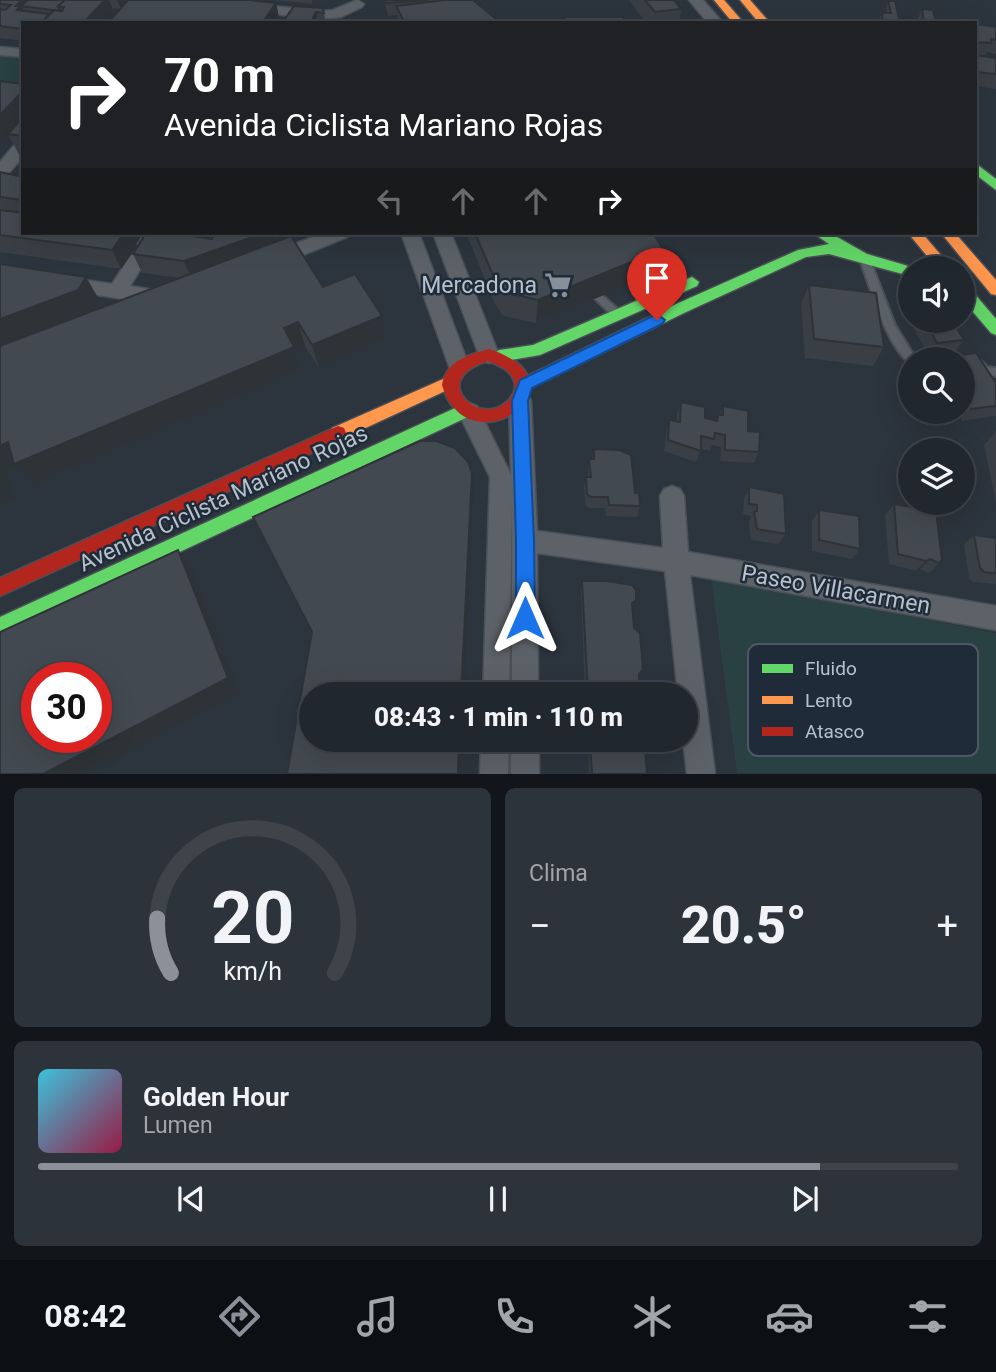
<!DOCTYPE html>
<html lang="es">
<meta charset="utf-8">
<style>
body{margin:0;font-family:Roboto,sans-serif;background:#2d333a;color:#f1f3f6;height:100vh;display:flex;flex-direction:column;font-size:26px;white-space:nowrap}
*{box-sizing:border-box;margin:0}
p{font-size:23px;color:#a2a5aa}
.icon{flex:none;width:38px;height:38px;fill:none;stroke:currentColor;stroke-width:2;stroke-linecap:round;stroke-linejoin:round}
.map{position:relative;height:774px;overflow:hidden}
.panel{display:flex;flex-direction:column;gap:14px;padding:14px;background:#121519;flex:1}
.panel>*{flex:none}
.hud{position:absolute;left:21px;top:21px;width:956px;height:214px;border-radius:0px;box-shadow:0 7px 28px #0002,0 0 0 2px #3e444a;background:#202124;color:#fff;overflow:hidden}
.controls{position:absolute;left:898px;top:256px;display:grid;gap:14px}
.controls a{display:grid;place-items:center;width:77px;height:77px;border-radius:50%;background:#21272e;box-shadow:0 7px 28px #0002,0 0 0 2px #3e444a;font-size:35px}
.speed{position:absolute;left:21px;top:662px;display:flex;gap:14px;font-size:35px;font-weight:700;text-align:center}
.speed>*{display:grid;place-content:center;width:91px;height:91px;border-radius:50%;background:#21272e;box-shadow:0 7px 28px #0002,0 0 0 2px #3e444a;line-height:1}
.speed .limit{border:10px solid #d22;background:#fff;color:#111}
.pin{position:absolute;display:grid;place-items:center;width:60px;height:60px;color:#fff;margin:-72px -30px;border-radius:50% 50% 50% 0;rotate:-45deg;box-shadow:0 0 7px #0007}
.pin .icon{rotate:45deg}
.me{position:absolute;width:77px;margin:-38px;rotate:0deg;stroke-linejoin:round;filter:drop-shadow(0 0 5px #0008)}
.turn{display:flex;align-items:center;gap:24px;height:147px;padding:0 28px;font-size:32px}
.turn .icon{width:91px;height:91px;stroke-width:2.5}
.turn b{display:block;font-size:49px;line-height:60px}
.lanes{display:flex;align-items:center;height:66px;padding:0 28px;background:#0003;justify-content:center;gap:35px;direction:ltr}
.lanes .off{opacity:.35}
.big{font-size:52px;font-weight:800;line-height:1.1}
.panel .card{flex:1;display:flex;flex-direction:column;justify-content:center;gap:10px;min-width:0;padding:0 24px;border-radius:10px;background:#2d333a}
.panel .dial{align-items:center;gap:0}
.dial svg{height:182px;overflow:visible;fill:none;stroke:#3e444a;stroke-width:7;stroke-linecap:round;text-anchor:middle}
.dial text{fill:#f1f3f6;stroke:none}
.song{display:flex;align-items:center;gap:21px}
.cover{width:84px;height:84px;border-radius:10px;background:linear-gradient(135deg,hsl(190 70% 55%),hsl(340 70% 35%))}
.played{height:7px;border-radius:4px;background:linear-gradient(90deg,#8c9099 85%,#3e444a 85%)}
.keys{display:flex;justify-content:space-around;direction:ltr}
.heat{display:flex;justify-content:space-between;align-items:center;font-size:38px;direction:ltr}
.panel .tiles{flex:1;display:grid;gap:14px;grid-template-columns:1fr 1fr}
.card:last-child{grid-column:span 2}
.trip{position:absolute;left:299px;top:682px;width:399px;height:70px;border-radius:35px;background:#21272e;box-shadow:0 7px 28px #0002,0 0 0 2px #3e444a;font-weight:800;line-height:70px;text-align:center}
.dock{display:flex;height:112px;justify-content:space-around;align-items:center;background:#0d1012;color:#a2a5aa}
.dock .icon{width:49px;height:49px}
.dock .selected{color:#8c9099}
.dock b{font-size:32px;color:#f1f3f6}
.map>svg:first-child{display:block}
</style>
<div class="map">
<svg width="996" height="774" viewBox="0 0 996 774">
<rect width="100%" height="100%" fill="#2c343d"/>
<path fill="#294143" d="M0,51L23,53V89L0,86Z
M711,578L996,633V773H737Z"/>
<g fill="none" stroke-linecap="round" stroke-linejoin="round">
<defs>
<path id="lane" d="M865,257L870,260L895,325L916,359H910V363C886,346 871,288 860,260Z
M589,285L592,286L621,312L623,315L621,318H615L586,290L584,288L586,286Z
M962,356L981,361L987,367L996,368V376L980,374L974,367L962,364V359H958Z"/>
<path id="street" d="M357,0L364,4L362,7L341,17L322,19L251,12L244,8L251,4L322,11L333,10Z
M689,0H703L723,23H708Z
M0,47L23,49V57L0,55Z
M23,141V157L6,176L0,177V162L17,142Z
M145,233H163L130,286L171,293L174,298L171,303L164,305L57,289L54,284L57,279L64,277L112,284Z
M324,233H350L347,237L281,264H267L265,259L267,254Z
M401,233H419L469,366L466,372L459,374L452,372L449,366Z
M433,233H451L499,355L496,361L489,363L482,361L479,355Z
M520,392L528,395L531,401L537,531L663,548L660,496L664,489L672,486L680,489L684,496L688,552L996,606V630L690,575L715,774H687L683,740H686V695H678L665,571L537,553L538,695H512V502L509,695H483L490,477L458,412L461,406L469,403L477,406L511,475L509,401L512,395Z
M481,740H509L508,774H480Z
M511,740H539V774H511Z"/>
<path id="fast" d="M975,163L996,179V190L975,174Z
M813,233H830L867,254L915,268H910V276L829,254L806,257L684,313L531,388H519L517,384L519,380L674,305L798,250L829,244Z
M692,277L699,282L697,286L540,355L499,362L491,356L499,350L533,345Z
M962,284L967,285L996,319V335L991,333L962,299Z
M466,403L472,405L474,410L472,415L0,636V617Z"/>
<path id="slow" d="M714,0H724L744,23H733Z
M740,0H750L770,23H759Z
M908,233H922L952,268H937Z
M941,233H955L996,280V295L991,294Z
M450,376L456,378L458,382L456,386L344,438L338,440L332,438L330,433L332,428Z"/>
<path id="jam" d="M489,349C594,383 468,472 442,385C446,361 468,355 489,349ZM488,361C500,366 514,371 515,386C515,394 511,399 504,404C477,425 428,379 488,361Z
M338,426L344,428L346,433L344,438L0,596V578Z"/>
</defs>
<use href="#lane" stroke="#4b5057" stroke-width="4"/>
<use href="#street" stroke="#4b5057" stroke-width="3"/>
<use href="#fast" stroke="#4b5057" stroke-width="3"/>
<use href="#slow" stroke="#4b5057" stroke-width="3"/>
<use href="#jam" stroke="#4b5057" stroke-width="3"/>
<use href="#lane" fill="#5d6269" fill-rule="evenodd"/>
<use href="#street" fill="#5d6269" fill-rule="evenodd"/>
<use href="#fast" fill="#63d668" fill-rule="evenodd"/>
<use href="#slow" fill="#ff974d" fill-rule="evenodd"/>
<use href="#jam" fill="#b3261e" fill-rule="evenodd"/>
</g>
<path fill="#393f45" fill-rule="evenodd" d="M0,0H250L276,3L280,23H23V41L0,38ZM113,8L120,9L115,15Z
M273,0H312V4Z
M384,0H473L501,23H398L397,15L388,16Z
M629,0H681L680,8L681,9L679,23H646Z
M888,1L900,23H880L879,19L882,13H887L886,7Z
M323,8L326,23H282Z
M922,9L936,23H903L905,17L917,20Z
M975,24L996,27V54L987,52L985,56H977L996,58V89L975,86Z
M23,84V159L21,158L9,136L0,146Z
M0,172L23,177V233H131L137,246L121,269L0,252Z
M146,233H275L276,242L323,287L382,316L386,339L319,368L305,346L295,350L301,370L33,485L18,468L8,472L16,500L0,507V264L100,301L94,310L180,278L142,273L133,254Z
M466,233H653L663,249L657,273L536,323L503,316L495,304Z
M809,285L884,347L873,366L805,358L801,304Z
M906,290H910V320H952L964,340L955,352L929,355L899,303Z
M962,359L996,383V416L962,421L956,411H962Z
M681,402L705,418L716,420L718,415H720L723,406L748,431L759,452L754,463L720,461L721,447L712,445L710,451L701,449L696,462L664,451L666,432L669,420L677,421V414Z
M996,431V503L984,445Z
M594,449L635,493L640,506L637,517L606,516L605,508H589L585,505L584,488L586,477H588V470L589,459H592Z
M749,487L786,534L779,544L751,540L749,523L751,516L743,514L744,498Z
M894,504L942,560L929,573L920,569L916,571L889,564L885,515Z
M819,510L860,549L852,559L812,551V521Z
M974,535L996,538V584L973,582L969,578L964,545Z
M582,581L633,610L640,695H585L581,591Z
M588,740H649L646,751L647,774H589Z"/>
<path fill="#2e3338" d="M22,0H34L21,6L27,19L23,23L16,6Z
M105,0H109L115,15L109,23H83Z
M117,0H129L121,9Z
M674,0H681L679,9Z
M276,3L280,23H262Z
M316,12L318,23H311Z
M23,91V121L8,134L9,136L0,146V115Z
M124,233H131L137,246L121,269L112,250Z
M186,233H196L200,241L185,235Z
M264,233H275L276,235L275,237L278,249L192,280L184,261Z
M663,249L657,273L536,323L538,300Z
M86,277L100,301L92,314L0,349V319Z
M382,316L386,339L319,368L312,345Z
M298,322L305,346L295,350L301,370L33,485L18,468L8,472L16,500L0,507V446Z
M472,473L473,494L464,695H461Z
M178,550L192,569L240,693L87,774H43Z
M930,559L920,569L916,571L926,561Z
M459,740H462L460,774H458Z"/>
<path fill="#424950" stroke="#2e3338" stroke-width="2" fill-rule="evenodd" d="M0,0H22L16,6H21L28,0H65L58,6L60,11L21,6L17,10L49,14L41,23H23V29L0,26V9L5,10L11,5L1,4H0Z
M65,0H105L83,23H41L54,10L62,11L64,7L58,6Z
M128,0H250L276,3L262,23H108Z
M385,0H428L386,3Z
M444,0H473L501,23H405L396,6Z
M645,0H676H674L681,9L655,12Z
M888,1H895L900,23L883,22L882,13H891Z
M294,6L323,8L324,13L316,12L311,22L312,23H282Z
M922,9L933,10L936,23H906L905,17L924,22Z
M567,17H623L627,23H549Z
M975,24L996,27V40L991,39V43L975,42Z
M975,55L996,58V74L975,72Z
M0,81L23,84V91L0,115Z
M23,117V136L8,134Z
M0,172L23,177V200L0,197Z
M0,210L23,213V233H124L112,250L0,235Z
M146,233H186L185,235L212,239L215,233H264L184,261L133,254Z
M475,233H653L663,249L538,300L504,292L495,280Z
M291,236L323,287L355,274L382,316L312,345L298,322L284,328L294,347L14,464L8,442L0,446V346Z
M0,264L86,277L78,290L0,319Z
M809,285L876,293L884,347L814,339Z
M924,320H952L964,340L937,343Z
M976,353L996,383V406L971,409L962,395V359H933Z
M681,402L705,407V418L717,421L718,415H723V406L748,411V431L760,432L759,452L725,450V435L715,433L714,439L701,436V451L668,440L669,420L680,422Z
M420,441H436L455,448L468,462L472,473L461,695H312V740H459L458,774H287L312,632L253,517Z
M594,449L619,450L631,455L635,493H639L640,506L609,505L608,497H591L587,494L586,477H591L589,459H594Z
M749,487L784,494L786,534L757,529L754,512L757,511V505L749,504Z
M894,504L936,511L942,560L939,563L930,559L926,561L898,554Z
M819,510L859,516L860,549L819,540Z
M974,535L996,538V573L984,572L980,568Z
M178,550L228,678L43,774H0V632ZM37,677H96V737H37Z
M582,581H607L632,585L636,590V600L632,603L634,628L640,633L643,669L639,674L640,695H588Z
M590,740H649L650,744L645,750L647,774H592Z"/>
<path fill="#1a73e8" stroke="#114b97" stroke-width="2" d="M657,314L665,320L662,324L532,388L528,401L534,540L535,618L532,624L525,627L518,624L516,618V540L512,401L520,380Z"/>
<defs>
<symbol id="supermarket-bare" viewBox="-9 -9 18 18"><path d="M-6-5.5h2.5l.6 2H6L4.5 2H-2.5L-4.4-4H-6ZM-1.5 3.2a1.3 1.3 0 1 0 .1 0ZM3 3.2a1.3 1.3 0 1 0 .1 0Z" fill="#86909a" stroke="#1f2b38" stroke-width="2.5" paint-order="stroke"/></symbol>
</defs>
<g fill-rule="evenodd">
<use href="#supermarket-bare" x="539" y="266" width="38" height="38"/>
</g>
<g text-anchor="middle" stroke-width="5" stroke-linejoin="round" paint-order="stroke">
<g font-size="23" fill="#b7c1cc" stroke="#1f2b38" text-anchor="end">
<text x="537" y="293">Mercadona</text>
</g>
<g font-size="23" fill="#b7c1cc" stroke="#1f2b38">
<text transform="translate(223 498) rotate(-25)" y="8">Avenida Ciclista Mariano Rojas</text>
<text transform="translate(836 589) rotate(10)" y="8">Paseo Villacarmen</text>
</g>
</g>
<rect x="748" y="644" width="230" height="112" rx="10" fill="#1f2b38" stroke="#4d5864" stroke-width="2"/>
<rect x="762" y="664" width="31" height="9" fill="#63d668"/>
<rect x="762" y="696" width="31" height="8" fill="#ff974d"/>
<rect x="762" y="727" width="31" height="9" fill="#b3261e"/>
<g font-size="19" fill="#b7c1cc">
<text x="805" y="675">Fluido</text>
<text x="805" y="707">Lento</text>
<text x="805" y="738">Atasco</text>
</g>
</svg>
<div class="controls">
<a><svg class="icon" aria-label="sound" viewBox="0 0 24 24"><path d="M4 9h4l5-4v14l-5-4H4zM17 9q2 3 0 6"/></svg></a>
<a><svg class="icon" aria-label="search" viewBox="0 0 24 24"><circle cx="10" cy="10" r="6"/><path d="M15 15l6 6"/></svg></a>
<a><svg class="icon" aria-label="layers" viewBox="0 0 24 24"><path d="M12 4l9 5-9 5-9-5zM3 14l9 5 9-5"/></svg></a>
</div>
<div class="speed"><div class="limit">30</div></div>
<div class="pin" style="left:657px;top:320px;background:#d93025"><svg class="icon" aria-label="arrive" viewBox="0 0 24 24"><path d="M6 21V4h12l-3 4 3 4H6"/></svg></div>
<svg class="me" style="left:525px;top:618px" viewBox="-20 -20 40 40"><path d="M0-17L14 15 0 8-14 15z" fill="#1a73e8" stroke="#fff" stroke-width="4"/></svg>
<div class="trip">08:43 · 1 min · 110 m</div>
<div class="hud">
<div class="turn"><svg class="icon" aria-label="right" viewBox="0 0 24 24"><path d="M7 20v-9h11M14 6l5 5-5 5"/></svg><div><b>70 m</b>Avenida Ciclista Mariano Rojas</div></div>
<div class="lanes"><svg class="icon off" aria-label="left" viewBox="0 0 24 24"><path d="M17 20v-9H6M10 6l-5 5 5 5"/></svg><svg class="icon off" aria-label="ahead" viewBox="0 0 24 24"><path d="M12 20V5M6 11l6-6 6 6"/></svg><svg class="icon off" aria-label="ahead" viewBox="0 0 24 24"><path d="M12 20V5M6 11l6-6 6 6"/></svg><svg class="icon" aria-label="right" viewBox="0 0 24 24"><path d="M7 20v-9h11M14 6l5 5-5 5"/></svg></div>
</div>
</div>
<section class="panel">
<div class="tiles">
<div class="card dial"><svg viewBox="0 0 100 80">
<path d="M14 69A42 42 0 1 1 86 69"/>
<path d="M14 69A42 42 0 0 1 8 45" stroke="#8c9099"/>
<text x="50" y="56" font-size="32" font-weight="700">20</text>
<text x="50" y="72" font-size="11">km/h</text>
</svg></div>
<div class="card"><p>Clima</p>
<div class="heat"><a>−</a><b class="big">20.5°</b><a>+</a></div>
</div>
<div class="card">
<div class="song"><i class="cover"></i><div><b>Golden Hour</b><p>Lumen</p></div></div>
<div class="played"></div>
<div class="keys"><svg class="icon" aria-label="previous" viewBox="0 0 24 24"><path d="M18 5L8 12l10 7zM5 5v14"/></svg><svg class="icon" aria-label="pause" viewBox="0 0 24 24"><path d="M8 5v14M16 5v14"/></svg><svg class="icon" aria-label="next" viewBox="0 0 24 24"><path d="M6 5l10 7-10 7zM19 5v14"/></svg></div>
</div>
</div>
</section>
<nav class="dock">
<b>08:42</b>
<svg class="icon selected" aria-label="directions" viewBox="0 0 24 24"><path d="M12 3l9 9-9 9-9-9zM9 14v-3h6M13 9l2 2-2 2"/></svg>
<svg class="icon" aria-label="music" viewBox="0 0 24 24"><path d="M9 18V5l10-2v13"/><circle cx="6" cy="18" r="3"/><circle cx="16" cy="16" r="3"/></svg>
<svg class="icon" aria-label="phone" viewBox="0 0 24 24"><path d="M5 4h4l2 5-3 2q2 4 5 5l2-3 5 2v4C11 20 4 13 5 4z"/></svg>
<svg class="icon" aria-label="climate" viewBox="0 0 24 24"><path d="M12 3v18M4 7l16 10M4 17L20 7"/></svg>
<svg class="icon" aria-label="car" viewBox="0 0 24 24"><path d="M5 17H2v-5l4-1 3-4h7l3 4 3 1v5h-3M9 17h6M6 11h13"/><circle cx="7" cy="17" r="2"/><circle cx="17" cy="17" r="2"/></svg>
<svg class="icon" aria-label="filters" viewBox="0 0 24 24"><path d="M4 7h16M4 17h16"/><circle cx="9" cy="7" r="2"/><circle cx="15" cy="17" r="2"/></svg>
</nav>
